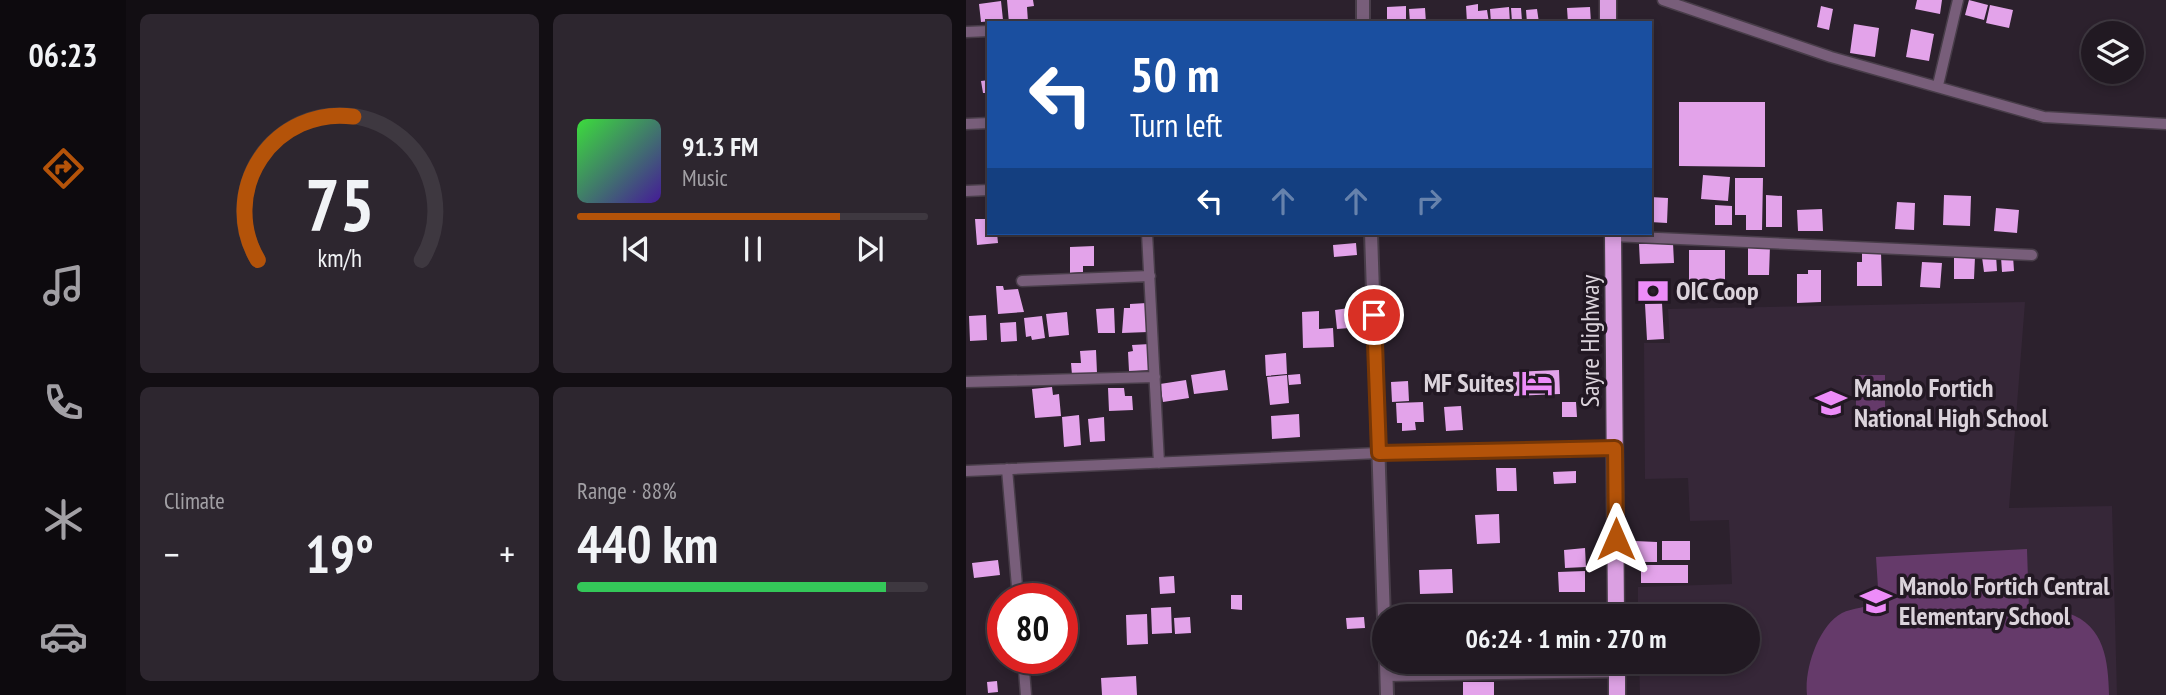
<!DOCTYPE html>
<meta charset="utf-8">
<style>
body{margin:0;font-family:"PT Sans Narrow",sans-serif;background:#2d262f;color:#f1f3f6;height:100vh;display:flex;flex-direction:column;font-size:26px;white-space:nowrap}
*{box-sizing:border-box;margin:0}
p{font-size:23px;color:#a2a0a5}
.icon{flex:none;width:38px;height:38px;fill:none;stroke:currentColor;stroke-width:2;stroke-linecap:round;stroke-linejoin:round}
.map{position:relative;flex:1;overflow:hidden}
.panel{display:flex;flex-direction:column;gap:14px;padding:14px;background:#120e13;width:840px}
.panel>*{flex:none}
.banner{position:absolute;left:21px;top:21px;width:665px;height:214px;border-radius:0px;box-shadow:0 4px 10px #0003,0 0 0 2px #3e3840;background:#1a4fa0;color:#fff;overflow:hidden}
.buttons{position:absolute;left:1115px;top:21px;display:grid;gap:14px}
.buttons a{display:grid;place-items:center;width:63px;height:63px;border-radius:50%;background:#211922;box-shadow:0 4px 10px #0003,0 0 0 2px #3e3840;font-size:35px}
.speed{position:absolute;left:21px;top:583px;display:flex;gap:14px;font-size:35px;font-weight:700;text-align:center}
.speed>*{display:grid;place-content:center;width:91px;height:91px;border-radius:50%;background:#211922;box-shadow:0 4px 10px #0003,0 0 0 2px #3e3840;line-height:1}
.speed .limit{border:10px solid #d22;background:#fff;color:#111}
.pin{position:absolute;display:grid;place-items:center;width:60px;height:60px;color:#fff;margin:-30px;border:4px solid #fff;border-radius:50%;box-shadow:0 2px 7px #0007}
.me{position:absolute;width:77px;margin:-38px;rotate:0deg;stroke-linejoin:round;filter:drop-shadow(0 0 5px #0008)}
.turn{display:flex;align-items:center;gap:24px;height:147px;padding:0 28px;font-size:32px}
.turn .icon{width:91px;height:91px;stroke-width:2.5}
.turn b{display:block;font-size:49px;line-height:60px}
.lanes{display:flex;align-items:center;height:66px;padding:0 28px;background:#0003;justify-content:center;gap:35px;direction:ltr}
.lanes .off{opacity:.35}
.big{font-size:52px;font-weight:600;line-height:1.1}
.panel .widget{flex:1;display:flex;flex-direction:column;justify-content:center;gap:10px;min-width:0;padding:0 24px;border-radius:10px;background:#2d262f}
.panel .dial{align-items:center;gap:0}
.dial svg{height:182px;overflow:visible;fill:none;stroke:#3e3840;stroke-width:7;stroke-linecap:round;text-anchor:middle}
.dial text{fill:#f1f3f6;stroke:none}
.song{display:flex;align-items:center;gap:21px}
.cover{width:84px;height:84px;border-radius:10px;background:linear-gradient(135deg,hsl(120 70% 55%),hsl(260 70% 35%))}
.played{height:7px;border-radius:4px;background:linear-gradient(90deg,#b45309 75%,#3e3840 75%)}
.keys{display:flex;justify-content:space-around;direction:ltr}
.heat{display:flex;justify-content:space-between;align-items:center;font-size:38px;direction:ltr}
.charge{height:10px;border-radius:5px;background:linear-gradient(90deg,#34c759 88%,#3e3840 0)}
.panel .tiles{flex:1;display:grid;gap:14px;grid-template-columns:repeat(2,1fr)}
.trip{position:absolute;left:406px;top:604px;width:388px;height:70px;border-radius:35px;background:#211922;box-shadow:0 4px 10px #0003,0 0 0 2px #3e3840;font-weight:600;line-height:70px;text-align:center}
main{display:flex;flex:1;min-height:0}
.menu{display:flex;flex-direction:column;width:126px;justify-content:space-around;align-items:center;background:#0d0a0e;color:#a2a0a5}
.menu .icon{width:49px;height:49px}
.menu .active{color:#b45309}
.menu b{font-size:32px;color:#f1f3f6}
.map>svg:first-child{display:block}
</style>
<main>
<nav class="menu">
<b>06:23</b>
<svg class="icon active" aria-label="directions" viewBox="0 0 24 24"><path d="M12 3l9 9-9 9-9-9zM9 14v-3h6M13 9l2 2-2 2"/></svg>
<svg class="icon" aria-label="music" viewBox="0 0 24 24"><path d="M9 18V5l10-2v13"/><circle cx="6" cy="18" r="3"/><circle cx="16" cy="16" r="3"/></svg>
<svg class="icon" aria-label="phone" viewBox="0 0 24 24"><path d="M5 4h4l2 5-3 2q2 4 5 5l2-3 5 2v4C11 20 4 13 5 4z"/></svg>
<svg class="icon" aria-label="climate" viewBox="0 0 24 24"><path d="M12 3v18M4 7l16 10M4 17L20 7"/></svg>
<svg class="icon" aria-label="car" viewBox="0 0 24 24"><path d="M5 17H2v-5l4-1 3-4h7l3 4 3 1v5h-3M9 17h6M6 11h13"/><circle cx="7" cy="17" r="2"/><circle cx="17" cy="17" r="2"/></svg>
</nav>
<section class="panel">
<div class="tiles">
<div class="widget dial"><svg viewBox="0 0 100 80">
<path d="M14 69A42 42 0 1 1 86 69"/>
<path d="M14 69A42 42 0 0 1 56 6" stroke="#b45309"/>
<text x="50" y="56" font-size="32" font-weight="700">75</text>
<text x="50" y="72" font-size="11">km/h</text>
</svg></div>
<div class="widget">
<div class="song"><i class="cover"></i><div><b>91.3 FM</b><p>Music</p></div></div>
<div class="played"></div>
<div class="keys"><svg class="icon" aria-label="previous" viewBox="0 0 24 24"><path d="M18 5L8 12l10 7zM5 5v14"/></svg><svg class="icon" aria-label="pause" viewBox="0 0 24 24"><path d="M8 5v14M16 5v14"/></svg><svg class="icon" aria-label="next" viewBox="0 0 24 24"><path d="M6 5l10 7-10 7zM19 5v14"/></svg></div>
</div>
<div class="widget"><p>Climate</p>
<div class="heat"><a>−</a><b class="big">19°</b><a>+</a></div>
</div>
<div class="widget"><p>Range · 88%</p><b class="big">440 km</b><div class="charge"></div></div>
</div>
</section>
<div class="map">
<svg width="1200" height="695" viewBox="0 0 1200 695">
<rect width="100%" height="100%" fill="#2c212d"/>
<path fill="#362738" d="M1059,302L1043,508L1146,506L1151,695H674L673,662H782V616H672V587L766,584L763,520L724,521L722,478L679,479L678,343H704L702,309Z"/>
<path fill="#653a6a" d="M890,375H919V424H890Z
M1061,549L1063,610C1075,612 1090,610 1102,613C1139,626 1142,661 1143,695H841C838,670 852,626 876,613C886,608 902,607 913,603L910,557Z"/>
<path fill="#e3a3ea" d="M41,0H67L68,6L61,7L62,22L43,23Z
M951,0H976L974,14L949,9Z
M1003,0L1022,5L1018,20L999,15Z
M35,1L37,20L15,22L13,4Z
M512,4V11L521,10L523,23H501L500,6Z
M1024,5L1047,10L1043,28L1020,23Z
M440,6V23H421V7Z
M855,6L867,9L863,30L851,27Z
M543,7L544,23H525L524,9Z
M624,7L625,23H602L601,8Z
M459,8L460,23H444L443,9Z
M545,8H555L556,21L546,22Z
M571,9L573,23H561L560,10Z
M888,24L913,28L909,57L884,53Z
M945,29L968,34L963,61L940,57Z
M23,80V93H17L15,81Z
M713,102H799V167L713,166Z
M737,175L764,177L762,201L735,199Z
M769,178H797L796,230H780V215H769Z
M800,195L816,196V227H800Z
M978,195L1005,196L1004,226L977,225Z
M684,197L702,198L701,223L684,222Z
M931,202L949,203L948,230L929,229Z
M749,205L766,206V225H749Z
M1030,208L1053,210L1051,233L1028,231Z
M856,209L857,231H832L831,210Z
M9,219H23V233H31L32,243L11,245Z
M390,243L391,255L368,257L367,245Z
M707,243L708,263L674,264L673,244Z
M128,246V266H117V272L104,273V247Z
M782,246H804L803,275H782Z
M723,250H759V280H723Z
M915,252L916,286H891V262H896V253Z
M1030,255L1031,271L1018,272L1016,257Z
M1047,256L1048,271L1036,272L1035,257Z
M988,257H1009L1008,279H988Z
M956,262L976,263L974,288L954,287Z
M842,270H855V302L831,303V274H842Z
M30,286H37L38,290L52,289L58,312L32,314Z
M181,303L182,332L156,333L158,308H164V304Z
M696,303L698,339L681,340L679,304Z
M148,308L149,333H132L130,309Z
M383,308V316L394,315L396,327L371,329L369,310Z
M353,311V329L367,328L368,347L337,348L336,312Z
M101,312L103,335L83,337L80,314Z
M20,315L21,340L4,341L3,316Z
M76,316L79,338L66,340L65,336L60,337L58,318Z
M50,322L51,341L35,342L34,323Z
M184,344L185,370L163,371L162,352L167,351L166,345Z
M130,350L131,373L106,375L105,363H115L114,351Z
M320,353L321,374L300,376L299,355Z
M259,370L262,390L228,394L225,375Z
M593,370L594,394L548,396L547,372Z
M334,374L335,384L323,385L322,375Z
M321,375L323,403L304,405L301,377Z
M220,380L223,398L197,402L194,384Z
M442,381L443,401L426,402L425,382Z
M86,387L87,395L93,394L95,416L69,418L66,389Z
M142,388H158L159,396H166L167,410L143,411Z
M457,402L458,422H449L450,430L436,431V423H431L430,403Z
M596,402H610L611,417H596Z
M495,406L497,430L480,431L478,407Z
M333,414L334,437L306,439L305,416Z
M113,415L115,445L98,447L96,417Z
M138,417L139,441L124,442L122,419Z
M530,468H550L551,491H531Z
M610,471V483L588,484L587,472Z
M533,514L534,543L511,544L509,515Z
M669,541L691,542V562H669Z
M696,541H724V560H696Z
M619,548L620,567L599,568L598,550Z
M32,560L34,575L8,578L6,563Z
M675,565H722V583H675Z
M486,569L487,593L454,594L453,570Z
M619,571V592H593L592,572Z
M208,576L209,593L194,594L193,577Z
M265,595H276V610L265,609Z
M205,607L206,633L186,634L185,608Z
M459,611V616H429V612Z
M181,614L182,644L161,645L160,615Z
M224,617L225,633L209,634L208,618Z
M398,617L399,628L381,629L380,618Z
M170,676L171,695H136L135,678Z
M31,681L32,692L22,693L21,682Z
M497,682H528V695H497Z"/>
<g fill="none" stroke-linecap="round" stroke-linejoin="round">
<defs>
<path id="minor" d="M697,0L865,57L1078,117L1200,124
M0,32L23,31
M972,85L992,0
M0,124L23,123
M0,191L23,190
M181,233L193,463
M647,236L1066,255
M56,281L184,276
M0,382L189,377
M41,469L52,598
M0,471L413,453L649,448
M57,658L60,695
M420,676L651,672"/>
<path id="tertiary" d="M397,0V23
M405,233L418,619
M420,662L421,695"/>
<path id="trunk" d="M642,0V23
M647,233L650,616
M651,662V695"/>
</defs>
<use href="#minor" stroke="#483d49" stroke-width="13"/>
<use href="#tertiary" stroke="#483d49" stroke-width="16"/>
<use href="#trunk" stroke="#483d49" stroke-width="19"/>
<use href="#minor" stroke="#785e7a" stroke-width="10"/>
<use href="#tertiary" stroke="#785e7a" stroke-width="12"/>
<use href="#trunk" stroke="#dba0e2" stroke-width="16"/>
</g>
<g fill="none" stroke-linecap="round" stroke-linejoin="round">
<defs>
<path id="route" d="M408,315L413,453L649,448L650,539"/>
</defs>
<use href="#route" stroke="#753606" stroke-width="18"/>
<use href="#route" stroke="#b45309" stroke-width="12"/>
</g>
<defs>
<symbol id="bank-bare" viewBox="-9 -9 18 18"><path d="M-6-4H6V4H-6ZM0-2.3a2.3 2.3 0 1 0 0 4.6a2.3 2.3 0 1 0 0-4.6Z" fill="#ed8cf9" stroke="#221823" stroke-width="2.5" paint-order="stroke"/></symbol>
<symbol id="hotel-bare" viewBox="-9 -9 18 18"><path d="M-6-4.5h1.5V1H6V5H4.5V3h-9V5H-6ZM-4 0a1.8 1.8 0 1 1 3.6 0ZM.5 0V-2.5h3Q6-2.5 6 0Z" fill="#ed8cf9" stroke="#221823" stroke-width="2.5" paint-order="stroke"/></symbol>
<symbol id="school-bare" viewBox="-9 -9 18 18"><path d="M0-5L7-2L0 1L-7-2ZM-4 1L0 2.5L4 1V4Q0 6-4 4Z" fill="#ed8cf9" stroke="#221823" stroke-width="2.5" paint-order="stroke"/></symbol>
</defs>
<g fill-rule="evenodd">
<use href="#bank-bare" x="665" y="269" width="44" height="44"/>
<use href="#hotel-bare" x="549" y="361" width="44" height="44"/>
<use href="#school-bare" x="843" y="381" width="44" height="44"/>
<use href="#school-bare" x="888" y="579" width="44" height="44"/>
</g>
<g text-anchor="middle" stroke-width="7" stroke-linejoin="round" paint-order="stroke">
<g font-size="26" font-weight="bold" fill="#dbd3db" stroke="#221823" text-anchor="start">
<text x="710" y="300">OIC Coop</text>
<text x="548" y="392" text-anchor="end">MF Suites</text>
<text x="888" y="397">Manolo Fortich<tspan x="888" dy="30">National High School</tspan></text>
<text x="933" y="595">Manolo Fortich Central<tspan x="933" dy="30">Elementary School</tspan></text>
</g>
<g font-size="26" fill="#dbd3db" stroke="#221823">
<text transform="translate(624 341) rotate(-90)" y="9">Sayre Highway</text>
</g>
</g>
</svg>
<div class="buttons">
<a><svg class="icon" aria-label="layers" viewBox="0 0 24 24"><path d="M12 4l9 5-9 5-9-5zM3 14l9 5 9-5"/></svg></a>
</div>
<div class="speed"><div class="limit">80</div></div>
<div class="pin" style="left:408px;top:315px;background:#d93025"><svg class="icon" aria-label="arrive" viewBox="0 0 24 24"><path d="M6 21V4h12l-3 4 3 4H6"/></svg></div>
<svg class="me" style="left:650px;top:539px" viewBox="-20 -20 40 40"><path d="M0-17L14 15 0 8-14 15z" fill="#b45309" stroke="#fff" stroke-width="4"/></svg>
<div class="trip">06:24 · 1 min · 270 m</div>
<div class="banner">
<div class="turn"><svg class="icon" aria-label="left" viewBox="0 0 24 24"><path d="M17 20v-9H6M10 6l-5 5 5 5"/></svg><div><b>50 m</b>Turn left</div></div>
<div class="lanes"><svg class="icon" aria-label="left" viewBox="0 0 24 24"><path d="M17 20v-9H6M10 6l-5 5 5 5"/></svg><svg class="icon off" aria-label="ahead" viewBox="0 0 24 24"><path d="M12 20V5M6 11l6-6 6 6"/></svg><svg class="icon off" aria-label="ahead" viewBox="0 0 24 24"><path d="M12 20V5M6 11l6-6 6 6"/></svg><svg class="icon off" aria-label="right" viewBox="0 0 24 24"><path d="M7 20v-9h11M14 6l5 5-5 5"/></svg></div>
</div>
</div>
</main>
